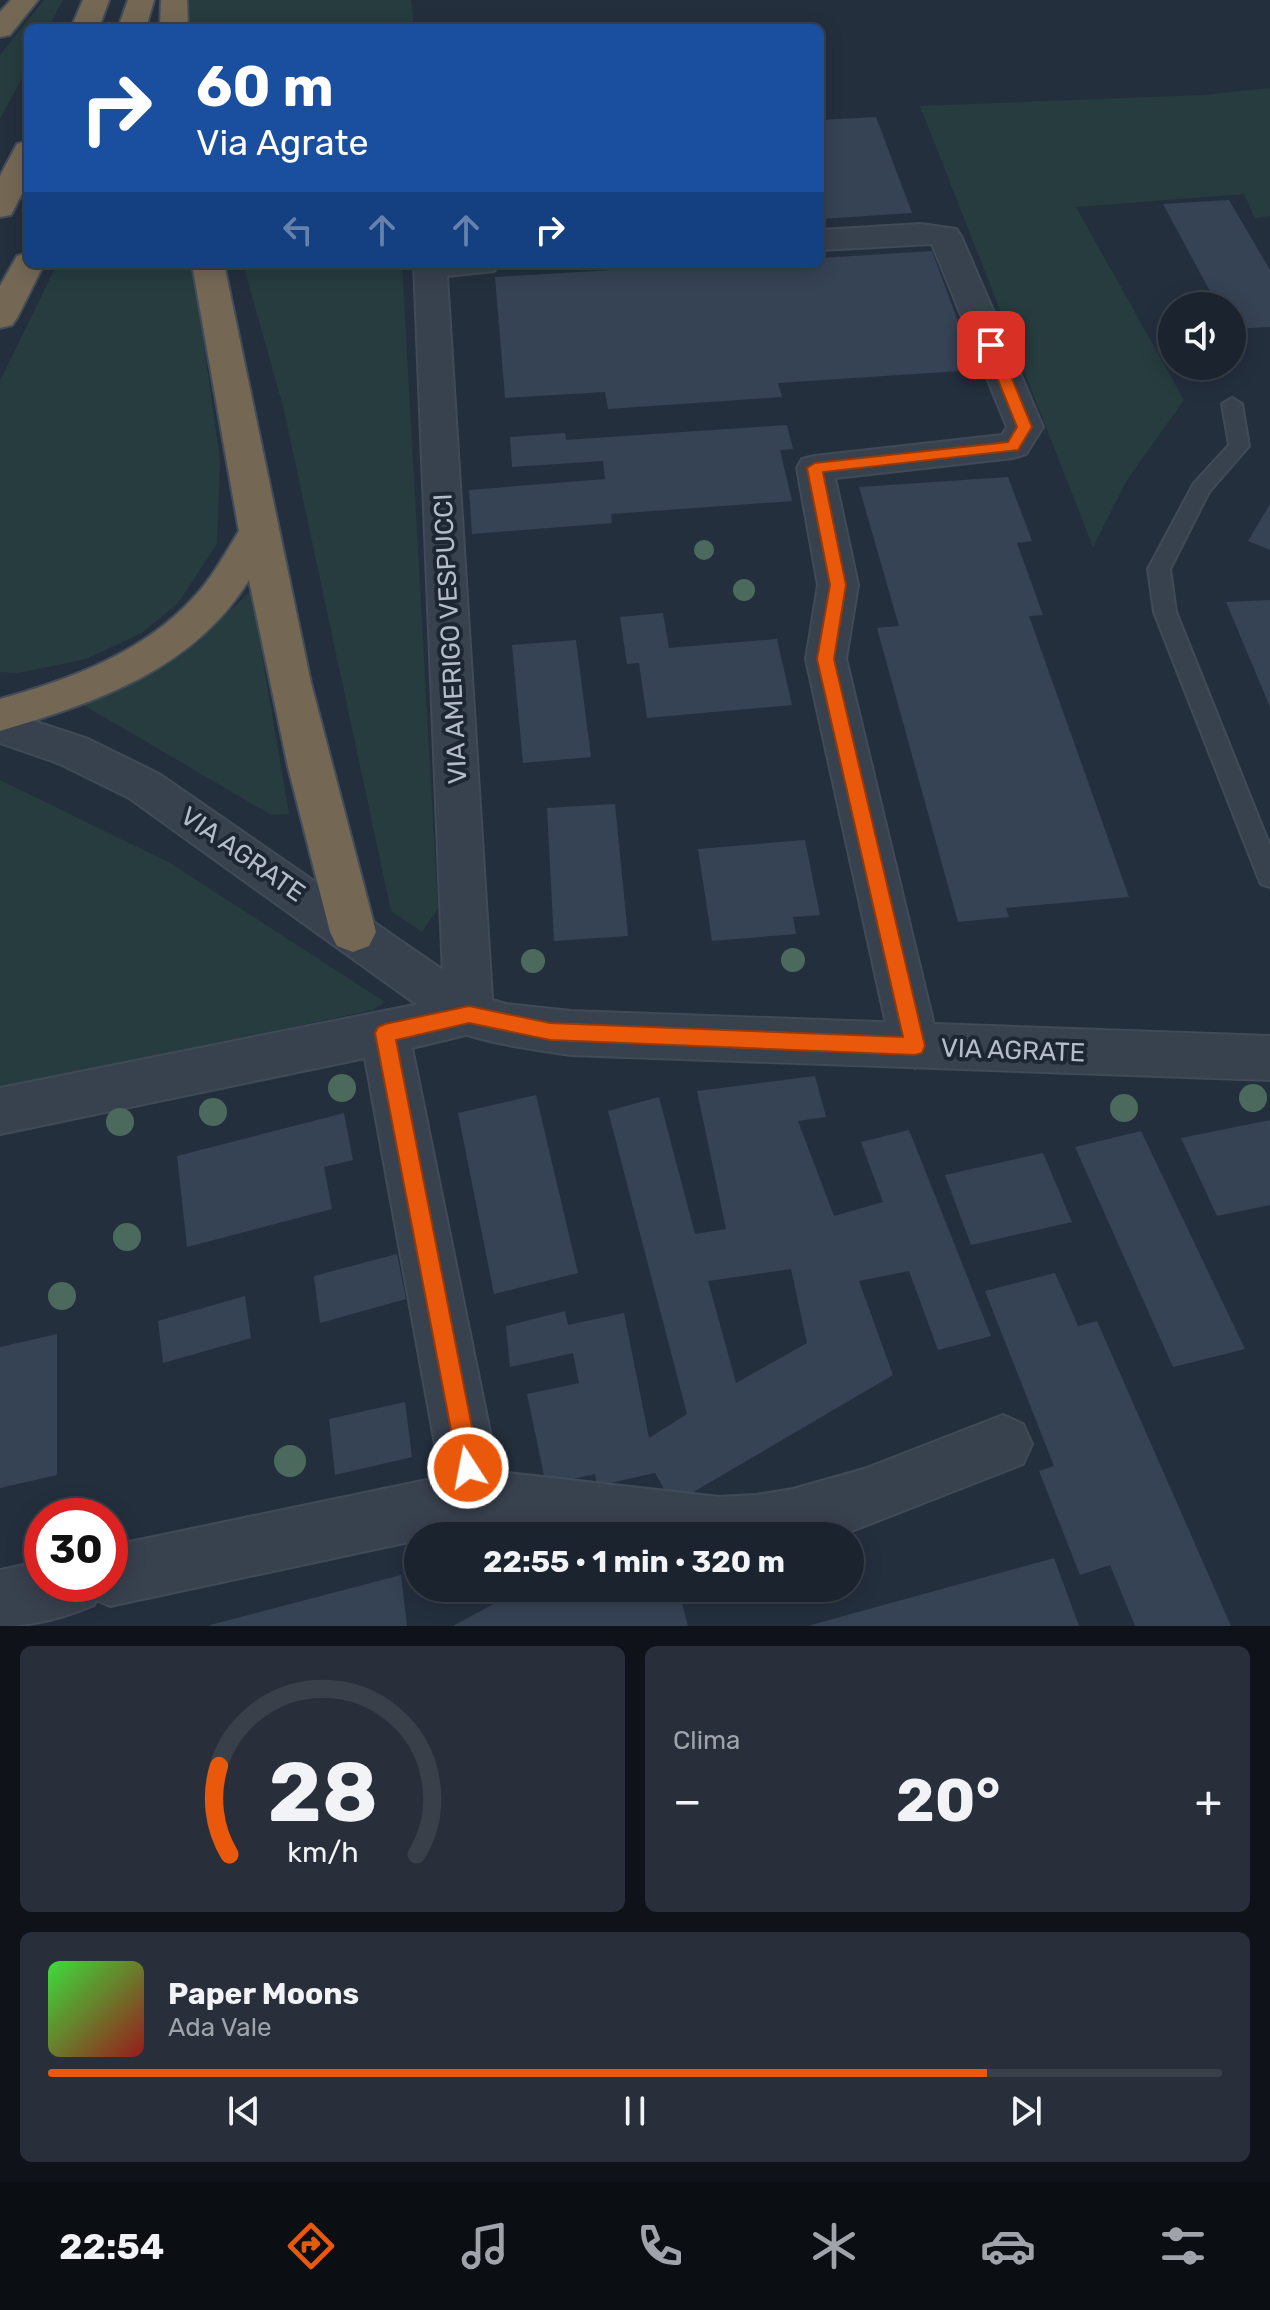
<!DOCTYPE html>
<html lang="it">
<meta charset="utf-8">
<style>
body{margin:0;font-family:Rubik,sans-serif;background:#282f3a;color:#f1f3f6;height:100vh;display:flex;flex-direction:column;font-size:30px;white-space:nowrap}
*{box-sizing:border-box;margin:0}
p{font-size:26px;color:#a0a4aa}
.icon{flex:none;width:44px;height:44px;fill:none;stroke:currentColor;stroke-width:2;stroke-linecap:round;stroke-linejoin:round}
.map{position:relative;height:1626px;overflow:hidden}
.panel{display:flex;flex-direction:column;gap:20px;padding:20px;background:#0f1319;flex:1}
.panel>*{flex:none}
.hud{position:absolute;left:24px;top:24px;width:800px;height:244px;border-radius:12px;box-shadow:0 4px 20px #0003,0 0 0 2px #39404a;background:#1a4fa0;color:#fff;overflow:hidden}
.tools{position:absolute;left:1158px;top:292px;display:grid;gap:16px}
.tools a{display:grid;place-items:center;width:88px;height:88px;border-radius:50%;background:#1b232e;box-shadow:0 4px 20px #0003,0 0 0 2px #39404a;font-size:40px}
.speed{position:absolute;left:24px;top:1498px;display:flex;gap:16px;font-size:40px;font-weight:700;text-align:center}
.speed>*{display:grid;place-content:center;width:104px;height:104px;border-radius:50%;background:#1b232e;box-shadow:0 4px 20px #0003,0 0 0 2px #39404a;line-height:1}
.speed .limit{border:12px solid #d22;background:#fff;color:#111}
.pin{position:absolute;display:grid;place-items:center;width:68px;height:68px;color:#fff;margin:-34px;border-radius:16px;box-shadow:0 4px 12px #0006}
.me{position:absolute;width:88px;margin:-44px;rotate:349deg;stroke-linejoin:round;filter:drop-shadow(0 0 6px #0008)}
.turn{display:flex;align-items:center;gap:28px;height:168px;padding:0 40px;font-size:36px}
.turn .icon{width:104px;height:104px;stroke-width:2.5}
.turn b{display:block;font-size:56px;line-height:68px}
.lanes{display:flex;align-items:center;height:76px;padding:0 40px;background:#0003;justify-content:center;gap:40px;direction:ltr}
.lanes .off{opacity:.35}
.big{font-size:60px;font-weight:700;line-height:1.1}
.panel .card{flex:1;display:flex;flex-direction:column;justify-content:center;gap:12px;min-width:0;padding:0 28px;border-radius:12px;background:#282f3a}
.panel .dial{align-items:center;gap:0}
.dial svg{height:208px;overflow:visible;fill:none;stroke:#39404a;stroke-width:7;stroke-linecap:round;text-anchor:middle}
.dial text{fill:#f1f3f6;stroke:none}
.song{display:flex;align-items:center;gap:24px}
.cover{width:96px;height:96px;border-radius:12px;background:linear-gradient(135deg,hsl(120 70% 55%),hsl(0 70% 35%))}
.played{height:8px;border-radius:4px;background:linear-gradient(90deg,#ea580c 80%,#39404a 80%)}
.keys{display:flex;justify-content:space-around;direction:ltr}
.heat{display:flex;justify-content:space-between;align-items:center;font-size:44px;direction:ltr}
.panel .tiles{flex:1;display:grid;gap:20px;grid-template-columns:1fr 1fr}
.card:last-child{grid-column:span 2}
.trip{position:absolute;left:404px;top:1522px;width:460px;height:80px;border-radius:40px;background:#1b232e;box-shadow:0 4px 20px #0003,0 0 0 2px #39404a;font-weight:700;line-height:80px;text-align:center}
.dock{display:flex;height:128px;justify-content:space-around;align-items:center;background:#0b0e12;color:#a0a4aa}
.dock .icon{width:56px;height:56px}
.dock .selected{color:#ea580c}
.dock b{font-size:36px;color:#f1f3f6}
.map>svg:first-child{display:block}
</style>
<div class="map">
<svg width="1270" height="1626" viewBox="0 0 1270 1626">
<rect width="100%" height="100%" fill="#242f3e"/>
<path fill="#263c3f" d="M44,0H63L48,28H28V67L0,119V55Z
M189,0H411L414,28H188Z
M1270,88V216L1255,218L1244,194L1076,207L1184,400L1127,480L1093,547L920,106L1203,95Z
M57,264H193L220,461L217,544L178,603L142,633L86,659L18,673L0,672V381Z
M243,264H402L438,909L422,932L391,911L284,410Z
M251,591L289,814L271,815L80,703L127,685L181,655Z
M0,780L170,863L385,1002L373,1010L0,1089Z"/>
<path fill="#364354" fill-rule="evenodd" d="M876,117L912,213L820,219V120Z
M1229,200L1270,270V327L1232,329V306H1218L1163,204Z
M932,251L976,370L778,383L782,397L608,409L605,392L505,398L495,277L712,264H820V258Z
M787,425L793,449L780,450L792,501L611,514L612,523L472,534L469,490L605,479L603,461L512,467L510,437L565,433L566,440Z
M1008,477L1032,541L1017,543L1043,615L1029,616L1129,897L1006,908L1009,917L958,922L877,628L899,626L859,487Z
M1270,504V550L1248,541Z
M1270,600V707L1226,602Z
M663,613L669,648L777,639L792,705L647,718L639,663L627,664L620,617Z
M576,640L591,757L523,763L512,645Z
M615,804L628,936L554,941L547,808Z
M805,840L820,915L793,917L796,934L712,941L698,849Z
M815,1076L826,1117L798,1121L834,1216L883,1202L861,1142L909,1130L991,1336L938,1350L909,1271L859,1281L893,1375L673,1504L655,1473L597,1486L595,1474L546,1485L527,1394L579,1383L573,1353L510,1367L506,1326L565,1311L568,1325L624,1313L649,1438L687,1414L608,1111L659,1097L695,1234L726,1229L697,1091ZM791,1269L807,1343L736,1383L708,1281Z
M536,1095L578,1273L494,1294L458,1113Z
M344,1113L353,1160L324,1167L332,1209L187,1247L177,1156Z
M1270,1120V1205L1217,1216L1181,1138Z
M1141,1131L1245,1349L1173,1367L1075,1147Z
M1043,1153L1072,1222L971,1245L945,1175Z
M397,1254L406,1299L320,1323L314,1276Z
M1055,1273L1078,1326L1097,1321L1231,1626H1135L1110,1565L1080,1575L1039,1471L1054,1466L985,1291Z
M245,1296L251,1338L163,1363L158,1321Z
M57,1334V1475L0,1488V1347Z
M405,1402L412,1457L335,1475L329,1419Z
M1054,1558L1079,1626H811V1625Z
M401,1575L407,1626H211L210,1625Z
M523,1588H678L688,1626H453Z"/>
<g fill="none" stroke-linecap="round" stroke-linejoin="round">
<defs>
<path id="service" d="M1232,398L1242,404L1249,446L1209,492L1170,569L1176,612L1270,846V887L1261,884L1258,877L1154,612L1148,569L1194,483L1229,445L1222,404Z"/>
<path id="minor" d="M921,224L956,229L961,236L1043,427L1026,454L1013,458L835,478L858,585L846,659L939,1046L932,1061L915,1068L898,1061L891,1046L806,659L818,585L797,468L802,459L815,456L1002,435L1007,427L932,244L820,250V230Z
M414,264H499L494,271L447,276L493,1015L486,1030L412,1048L498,1472L719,1497L756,1495L793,1489L864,1469L1003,1415L1023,1424L1032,1444L1023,1464L839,1536H541L474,1528L438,1536H418V1540L110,1606L96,1600L94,1605C65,1618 32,1626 0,1626V1570L42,1561V1584H110V1546L441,1477L365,1058L0,1134V1088L444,999Z"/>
<path id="tertiary" d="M0,710L88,739L159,774L482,997L506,1004L571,1011L1270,1036V1080L571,1055C530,1049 491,1044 452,1030L129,798L58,763L0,743Z"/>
<path id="motorway" d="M11,0H38L10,35L0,37V12Z
M83,0H109L99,28H71Z
M128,0H154L146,28H118Z
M161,0H187L188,28H160Z
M28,141V182L11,215L0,217V176L17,144Z
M28,253V264H44L17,318L12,325L0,328V286L17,256Z
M192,264H224L311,683L376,932L369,946L353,952L337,946L330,932L288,767L249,580C193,670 97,702 0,731V699C71,679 143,653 194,597C212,578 225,554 239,531Z"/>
</defs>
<use href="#service" stroke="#414a57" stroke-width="4"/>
<use href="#minor" stroke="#414a57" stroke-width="4"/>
<use href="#tertiary" stroke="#414a57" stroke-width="4"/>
<use href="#motorway" stroke="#434c59" stroke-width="4"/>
<use href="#service" fill="#38414e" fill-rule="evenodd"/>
<use href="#minor" fill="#38414e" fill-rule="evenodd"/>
<use href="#tertiary" fill="#38414e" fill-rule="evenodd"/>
<use href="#motorway" fill="#746855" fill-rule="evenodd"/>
</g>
<g fill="#4b6a5d">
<circle cx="704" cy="550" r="10"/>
<circle cx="744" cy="590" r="11"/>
<circle cx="793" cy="960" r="12"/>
<circle cx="533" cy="961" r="12"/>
<circle cx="342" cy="1088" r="14"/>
<circle cx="1253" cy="1098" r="14"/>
<circle cx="1124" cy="1108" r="14"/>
<circle cx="213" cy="1112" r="14"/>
<circle cx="120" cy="1122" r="14"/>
<circle cx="127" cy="1237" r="14"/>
<circle cx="62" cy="1296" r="14"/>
<circle cx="290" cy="1461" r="16"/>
</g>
<path fill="#ea580c" stroke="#983908" stroke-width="2" d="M991,341L998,345L1032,427L1018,450L823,472L846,585L834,659L925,1046L922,1053L915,1055L550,1040L469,1023L396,1040L480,1468L476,1477L468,1480L460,1477L375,1033L378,1027L385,1024L469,1006L550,1023L903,1037L817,659L830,585L807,468L815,463L1008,442L1017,427L984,345Z"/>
<g text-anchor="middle" stroke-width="8" stroke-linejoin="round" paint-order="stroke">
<g font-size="26" fill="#b4bcc9" stroke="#1d2633">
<text transform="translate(450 639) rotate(-93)" y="9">VIA AMERIGO VESPUCCI</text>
<text transform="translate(243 854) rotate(35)" y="9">VIA AGRATE</text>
<text transform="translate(1013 1050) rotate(2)" y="9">VIA AGRATE</text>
</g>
</g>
</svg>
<div class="tools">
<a><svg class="icon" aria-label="sound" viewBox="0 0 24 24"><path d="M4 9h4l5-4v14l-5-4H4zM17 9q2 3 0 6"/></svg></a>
</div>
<div class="speed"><div class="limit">30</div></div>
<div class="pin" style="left:991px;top:345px;background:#d93025"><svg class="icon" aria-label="arrive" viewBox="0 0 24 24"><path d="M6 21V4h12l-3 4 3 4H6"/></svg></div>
<svg class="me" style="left:468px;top:1468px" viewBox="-20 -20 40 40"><circle r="17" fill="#ea580c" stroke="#fff" stroke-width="3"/><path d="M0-11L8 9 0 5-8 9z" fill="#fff"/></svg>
<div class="trip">22:55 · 1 min · 320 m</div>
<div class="hud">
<div class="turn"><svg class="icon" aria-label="right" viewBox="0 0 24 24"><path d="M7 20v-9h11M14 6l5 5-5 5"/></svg><div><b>60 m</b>Via Agrate</div></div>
<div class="lanes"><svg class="icon off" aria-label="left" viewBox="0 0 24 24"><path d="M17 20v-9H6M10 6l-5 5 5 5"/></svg><svg class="icon off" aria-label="ahead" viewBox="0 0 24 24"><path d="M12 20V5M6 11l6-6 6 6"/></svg><svg class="icon off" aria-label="ahead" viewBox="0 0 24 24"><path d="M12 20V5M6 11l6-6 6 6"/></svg><svg class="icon" aria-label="right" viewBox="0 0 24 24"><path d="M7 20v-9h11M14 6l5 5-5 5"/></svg></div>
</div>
</div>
<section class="panel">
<div class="tiles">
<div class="card dial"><svg viewBox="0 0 100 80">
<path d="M14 69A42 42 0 1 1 86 69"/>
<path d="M14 69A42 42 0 0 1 10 35" stroke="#ea580c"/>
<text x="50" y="56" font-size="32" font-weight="700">28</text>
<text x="50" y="72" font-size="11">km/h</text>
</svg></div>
<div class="card"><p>Clima</p>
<div class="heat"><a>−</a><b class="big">20°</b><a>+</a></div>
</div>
<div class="card">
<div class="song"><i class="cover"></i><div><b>Paper Moons</b><p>Ada Vale</p></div></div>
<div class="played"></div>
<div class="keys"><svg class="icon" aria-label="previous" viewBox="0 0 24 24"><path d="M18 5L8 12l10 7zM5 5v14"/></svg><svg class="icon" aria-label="pause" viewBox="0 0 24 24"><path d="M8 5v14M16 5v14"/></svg><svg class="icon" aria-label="next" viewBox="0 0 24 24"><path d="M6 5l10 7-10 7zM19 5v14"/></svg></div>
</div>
</div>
</section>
<nav class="dock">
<b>22:54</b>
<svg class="icon selected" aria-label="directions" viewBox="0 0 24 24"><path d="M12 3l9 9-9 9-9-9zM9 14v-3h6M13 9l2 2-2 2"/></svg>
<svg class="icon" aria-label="music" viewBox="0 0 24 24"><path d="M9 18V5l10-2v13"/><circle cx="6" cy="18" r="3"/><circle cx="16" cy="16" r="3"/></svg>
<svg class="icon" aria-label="phone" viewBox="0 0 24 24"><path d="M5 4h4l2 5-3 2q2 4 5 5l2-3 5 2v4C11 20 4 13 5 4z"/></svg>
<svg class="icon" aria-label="climate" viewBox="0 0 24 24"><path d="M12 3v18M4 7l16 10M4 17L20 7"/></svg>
<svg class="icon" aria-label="car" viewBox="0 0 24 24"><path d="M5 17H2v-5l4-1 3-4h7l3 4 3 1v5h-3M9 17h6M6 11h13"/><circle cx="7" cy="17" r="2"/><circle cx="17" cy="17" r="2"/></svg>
<svg class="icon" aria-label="filters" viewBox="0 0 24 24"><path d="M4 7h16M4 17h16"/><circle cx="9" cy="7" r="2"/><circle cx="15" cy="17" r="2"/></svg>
</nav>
